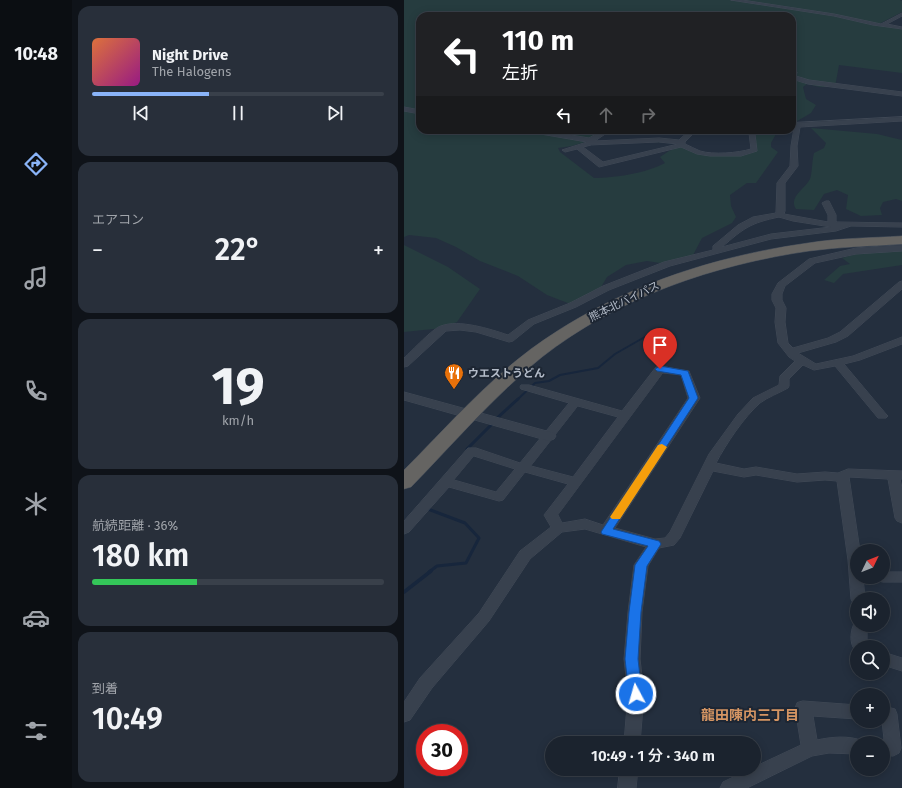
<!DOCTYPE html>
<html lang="ja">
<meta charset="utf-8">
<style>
body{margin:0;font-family:"Fira Sans","Noto Sans JP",sans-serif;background:#282f3a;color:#f1f3f6;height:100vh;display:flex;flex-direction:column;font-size:15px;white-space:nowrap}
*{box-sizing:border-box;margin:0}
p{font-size:13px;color:#a0a4aa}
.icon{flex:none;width:22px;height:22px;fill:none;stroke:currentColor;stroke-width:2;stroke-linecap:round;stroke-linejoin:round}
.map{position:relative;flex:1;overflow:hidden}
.panel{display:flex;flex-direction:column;gap:6px;padding:6px;background:#0f1319;width:332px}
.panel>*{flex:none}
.top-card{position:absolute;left:12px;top:12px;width:380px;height:122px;border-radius:12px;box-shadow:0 2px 10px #0003,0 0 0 1px #39404a;background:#202124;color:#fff;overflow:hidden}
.needle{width:26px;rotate:47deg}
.controls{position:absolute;left:446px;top:544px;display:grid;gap:8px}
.controls a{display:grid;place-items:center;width:40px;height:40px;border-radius:50%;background:#1b232e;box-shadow:0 2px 10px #0003,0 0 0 1px #39404a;font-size:20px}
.speed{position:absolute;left:12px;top:724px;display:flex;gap:8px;font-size:20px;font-weight:700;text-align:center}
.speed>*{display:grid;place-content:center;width:52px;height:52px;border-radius:50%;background:#1b232e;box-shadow:0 2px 10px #0003,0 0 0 1px #39404a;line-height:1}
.speed .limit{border:6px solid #d22;background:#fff;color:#111}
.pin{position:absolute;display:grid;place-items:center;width:34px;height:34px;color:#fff;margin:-41px -17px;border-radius:50% 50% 50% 0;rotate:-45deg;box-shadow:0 0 4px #0007}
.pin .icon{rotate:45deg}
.me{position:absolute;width:44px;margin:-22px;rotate:354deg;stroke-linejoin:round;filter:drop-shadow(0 0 3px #0008)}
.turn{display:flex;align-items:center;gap:14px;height:84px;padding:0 20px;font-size:18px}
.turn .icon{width:52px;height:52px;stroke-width:2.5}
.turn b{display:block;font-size:28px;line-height:34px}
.lanes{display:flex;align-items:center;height:38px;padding:0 20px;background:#0003;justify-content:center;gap:20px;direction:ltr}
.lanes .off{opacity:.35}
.big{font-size:30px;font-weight:600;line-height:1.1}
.panel .tile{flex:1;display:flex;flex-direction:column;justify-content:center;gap:6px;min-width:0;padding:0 14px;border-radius:12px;background:#282f3a}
.panel .dial{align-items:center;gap:0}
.dial b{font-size:52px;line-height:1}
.song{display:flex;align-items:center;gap:12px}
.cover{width:48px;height:48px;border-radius:6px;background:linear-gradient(135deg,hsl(20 70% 55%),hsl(310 70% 35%))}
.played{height:4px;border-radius:2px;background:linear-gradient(90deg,#8ab4f8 40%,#39404a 40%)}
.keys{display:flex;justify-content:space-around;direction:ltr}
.heat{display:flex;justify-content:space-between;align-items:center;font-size:22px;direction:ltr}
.charge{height:6px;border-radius:3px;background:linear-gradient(90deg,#34c759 36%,#39404a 0)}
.trip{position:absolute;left:141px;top:736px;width:216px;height:40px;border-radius:20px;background:#1b232e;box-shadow:0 2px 10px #0003,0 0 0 1px #39404a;font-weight:600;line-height:40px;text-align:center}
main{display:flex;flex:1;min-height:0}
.tabs{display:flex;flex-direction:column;width:72px;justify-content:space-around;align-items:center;background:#0b0e12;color:#a0a4aa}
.tabs .icon{width:28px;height:28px}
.tabs .on{color:#8ab4f8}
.tabs b{font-size:18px;color:#f1f3f6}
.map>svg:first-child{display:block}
</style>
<main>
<nav class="tabs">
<b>10:48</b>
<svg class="icon on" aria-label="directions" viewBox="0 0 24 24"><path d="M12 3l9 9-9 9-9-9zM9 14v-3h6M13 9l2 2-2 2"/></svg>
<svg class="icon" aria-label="music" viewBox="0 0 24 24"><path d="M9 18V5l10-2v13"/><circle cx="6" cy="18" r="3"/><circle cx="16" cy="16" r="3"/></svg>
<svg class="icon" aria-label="phone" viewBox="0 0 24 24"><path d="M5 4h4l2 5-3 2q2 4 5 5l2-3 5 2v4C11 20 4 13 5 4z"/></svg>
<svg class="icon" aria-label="climate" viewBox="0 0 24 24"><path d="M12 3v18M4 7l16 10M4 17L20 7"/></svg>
<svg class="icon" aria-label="car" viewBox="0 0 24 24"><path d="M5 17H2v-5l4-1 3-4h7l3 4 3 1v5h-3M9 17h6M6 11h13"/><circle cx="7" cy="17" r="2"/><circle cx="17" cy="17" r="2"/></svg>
<svg class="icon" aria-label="filters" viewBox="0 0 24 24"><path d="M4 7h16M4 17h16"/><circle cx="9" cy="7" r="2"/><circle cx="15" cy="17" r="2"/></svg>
</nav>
<section class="panel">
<div class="tile">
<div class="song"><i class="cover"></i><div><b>Night Drive</b><p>The Halogens</p></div></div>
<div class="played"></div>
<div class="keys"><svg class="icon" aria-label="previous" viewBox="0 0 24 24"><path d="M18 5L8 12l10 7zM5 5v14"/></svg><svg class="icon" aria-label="pause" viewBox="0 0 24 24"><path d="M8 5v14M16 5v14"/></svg><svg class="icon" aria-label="next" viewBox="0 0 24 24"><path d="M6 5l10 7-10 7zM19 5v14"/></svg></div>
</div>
<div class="tile"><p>エアコン</p>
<div class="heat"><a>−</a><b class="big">22°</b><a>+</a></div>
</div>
<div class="tile dial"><b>19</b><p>km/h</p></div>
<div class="tile"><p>航続距離 · 36%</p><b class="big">180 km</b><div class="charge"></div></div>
<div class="tile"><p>到着</p><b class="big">10:49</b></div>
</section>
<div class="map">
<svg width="498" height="788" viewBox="0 0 498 788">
<rect width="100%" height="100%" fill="#242f3e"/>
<path fill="#263c3f" d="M0,0H496L498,1V12L473,25L498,29V73L435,65L431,87H416L403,84L399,87L402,99L412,105L407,113L388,124V16H16V130H204C186,141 174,146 154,148L156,152L190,178C210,178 243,173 261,163L256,157L265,151L278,145L295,153L329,154L351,150L352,131L363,130L372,134L367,143V147L374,152L352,183H343L326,195L327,206L332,217L328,223L298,238L288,257L263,264L243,261L222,265L203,277L194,292L169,305L143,295L114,276L76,261L52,247L32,238L5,235L0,237Z
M407,128L473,134L498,140V201L492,199L479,202L476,208L478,215L457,216L442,209L444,195L433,190L420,194L410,210L392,209C384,197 401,189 406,179C408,175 408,160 410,153L420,148L422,143Z
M0,245L44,267L76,289L53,322L39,328L0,332Z
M498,250V265L439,274L430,283L420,280L436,266L446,264L438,258L452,254Z"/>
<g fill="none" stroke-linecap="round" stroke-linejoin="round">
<path stroke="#17263c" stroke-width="2" d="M113,400L131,383L145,381L156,375L194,368L211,354L246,334"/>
<path stroke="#17263c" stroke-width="3" d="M92,419L114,399
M63,449L89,423
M24,509L61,523L75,538L62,563L33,566L25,572"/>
<path stroke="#17263c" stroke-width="3.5" d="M0,592L27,571"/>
<defs>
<path id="minor" d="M327,0H338L430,14L477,24L498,13V16L483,24L498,27V29L469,25L430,16Z
M389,72H393L392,76L405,80L498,92V96L404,84L388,79Z
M0,107L16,110V114L0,111Z
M498,117V121L396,127L393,146L394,166L381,183V211L380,214L424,222V215L418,203L422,201H425L432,215V222L498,223V227L447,226L432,231L367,239L266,266L205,290L172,307L130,324L109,341L105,342L72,332L56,330L42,331L4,366L0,367V358C8,351 29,328 37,326C55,319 86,329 104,335L124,320L166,303L199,286L260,262L309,250V246L334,225L349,217L372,213L373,183L386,166L387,146L390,128L388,127V123ZM375,217L389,221L427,227L367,234L318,247C340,228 346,223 375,217Z
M122,130H137L185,138L199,130H207L191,141L255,138L275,140L286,130H293L281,142V144C286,146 291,149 296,151C309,155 334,153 347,149L345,133L349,130H358L351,134L353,151L337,156H306L293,154L277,147L195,167L173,149L161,152L158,150L183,142L125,132ZM255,142L274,144L199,162L179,147L187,145Z
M498,245V251L452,254L411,263L381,286L378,294V300L382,308L381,322L384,343L389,348L424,338L436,332L495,282L498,281V289L444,336L432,342L394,353L412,364L449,356L498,337V344L456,360L440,364L482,414L484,416L482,418H474L431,366L410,370L399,365L385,379V386L384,388C375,393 364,397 356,403C340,417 322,444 312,463L340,469L352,467L393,474L421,472L434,473L444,469L498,471V479H496L498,488V523L493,521L491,518L484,479L445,477L456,551H453V577H459L461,599H453V604L449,603L447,599L444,560L433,481L421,480L393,482L352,475L340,477L309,471L276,538L270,545L255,548L244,566L238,612L236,659L240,694L236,743H220L224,694L220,659L224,612L230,565L242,547L181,529L158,532L126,559L85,621L28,688L6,720L0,722V702L16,678L75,613L116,551L147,527L140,515L164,484L121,472L99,500L95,501L45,487L5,532L0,534V521L64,448H72L116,463L165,403L117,389L116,387L117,385H125L218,411L252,367L256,366L285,371L296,398L211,528L251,539L261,538L266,532L305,454L334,414L349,398L375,385L376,376L391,361L385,357L374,343L371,322L372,308L368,300V294L374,283L405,259L452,248ZM259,373L277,375L284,398L199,525L181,519L158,523L154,515ZM174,406L214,417L169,477L127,466ZM70,456L111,469L92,492L50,480Z
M479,572H498V582H479L474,581L472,577H479Z
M453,620V625H463V642L467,647H453V651C444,647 446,625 453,620Z
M479,652L498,658V671L479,665Z
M399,701L453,705V719L409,716L413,740C427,737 445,735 459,741L460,743H453V754L425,753L408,756L343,788H316L319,782L346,769H350V767L397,745L391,708L393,703Z
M479,706L491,709L493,714L497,748L495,753L489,756L479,755V743H472L480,739L478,721H479Z
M216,769H234L232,788H214Z"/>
<path id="tertiary" d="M0,392L150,433L152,436L150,439L145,441L0,400Z"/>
<path id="trunk" d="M498,236V244C467,246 435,247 405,251C309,265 215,297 138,357C90,396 50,443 7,487L0,489V470C41,429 80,384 127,349C209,289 305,257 404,243C435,238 467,238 498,236Z"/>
</defs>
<use href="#minor" stroke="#414a57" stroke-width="1"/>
<use href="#tertiary" stroke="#414a57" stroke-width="1"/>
<use href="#trunk" stroke="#434c59" stroke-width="1"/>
<use href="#minor" fill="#38414e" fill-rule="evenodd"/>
<use href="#tertiary" fill="#38414e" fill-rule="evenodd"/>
<use href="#trunk" fill="#656462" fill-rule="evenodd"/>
</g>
<path fill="#1a73e8" stroke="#114b97" d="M256,366L284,371L294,398L209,529L255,541L257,544L243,566L237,612L234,659L238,694L236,698L232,700L227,698L225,694L221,659L225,612L231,565L244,546L198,534L197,532L285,398L277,375L253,371L251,369Z"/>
<path fill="#f59e0b" d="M258,444L263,447L216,519H208L206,517L254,445Z"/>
<defs>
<symbol id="restaurant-pin" viewBox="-11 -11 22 30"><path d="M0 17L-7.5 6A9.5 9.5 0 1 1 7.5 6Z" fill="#e8710a" stroke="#1d2633"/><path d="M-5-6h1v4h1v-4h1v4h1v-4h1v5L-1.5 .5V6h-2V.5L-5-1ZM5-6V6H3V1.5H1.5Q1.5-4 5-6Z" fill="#fff"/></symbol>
</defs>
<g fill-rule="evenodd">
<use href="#restaurant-pin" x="39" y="362" width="22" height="30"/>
</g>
<g text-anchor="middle" stroke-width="4" stroke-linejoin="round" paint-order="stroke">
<g font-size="11" fill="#b4bcc9" stroke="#1d2633">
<text transform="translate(220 301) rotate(-26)" y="4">熊本北バイパス</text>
</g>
<g font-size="11" font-weight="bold" fill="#b4bcc9" stroke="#1d2633" text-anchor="start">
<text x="64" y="377">ウエストうどん</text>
</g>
<g font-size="14" font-weight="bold" fill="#d59563" stroke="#1d2633">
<text x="346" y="720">龍田陳内三丁目</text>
</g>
</g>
</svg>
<div class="controls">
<a><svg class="needle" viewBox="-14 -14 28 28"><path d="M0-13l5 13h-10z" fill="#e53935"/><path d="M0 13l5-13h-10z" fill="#a0a4aa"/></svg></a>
<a><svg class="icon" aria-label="sound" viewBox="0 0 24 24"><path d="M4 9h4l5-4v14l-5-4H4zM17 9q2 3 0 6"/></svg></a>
<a><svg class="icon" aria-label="search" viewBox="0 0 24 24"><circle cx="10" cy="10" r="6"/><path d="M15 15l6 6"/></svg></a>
<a>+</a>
<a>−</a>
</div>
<div class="speed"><div class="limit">30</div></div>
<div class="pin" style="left:256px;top:369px;background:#d93025"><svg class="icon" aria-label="arrive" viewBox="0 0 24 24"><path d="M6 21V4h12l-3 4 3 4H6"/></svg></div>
<svg class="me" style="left:232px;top:694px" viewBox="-20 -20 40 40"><circle r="17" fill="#1a73e8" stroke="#fff" stroke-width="3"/><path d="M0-11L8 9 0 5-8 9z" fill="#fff"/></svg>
<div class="trip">10:49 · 1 分 · 340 m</div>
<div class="top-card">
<div class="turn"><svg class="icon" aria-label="left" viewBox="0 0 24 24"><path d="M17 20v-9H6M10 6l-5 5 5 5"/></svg><div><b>110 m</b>左折</div></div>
<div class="lanes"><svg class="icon" aria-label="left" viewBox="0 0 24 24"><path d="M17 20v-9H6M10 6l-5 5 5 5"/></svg><svg class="icon off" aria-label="ahead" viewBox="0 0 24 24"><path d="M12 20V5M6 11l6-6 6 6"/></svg><svg class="icon off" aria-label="right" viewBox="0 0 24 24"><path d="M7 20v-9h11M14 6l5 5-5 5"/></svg></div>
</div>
</div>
</main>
